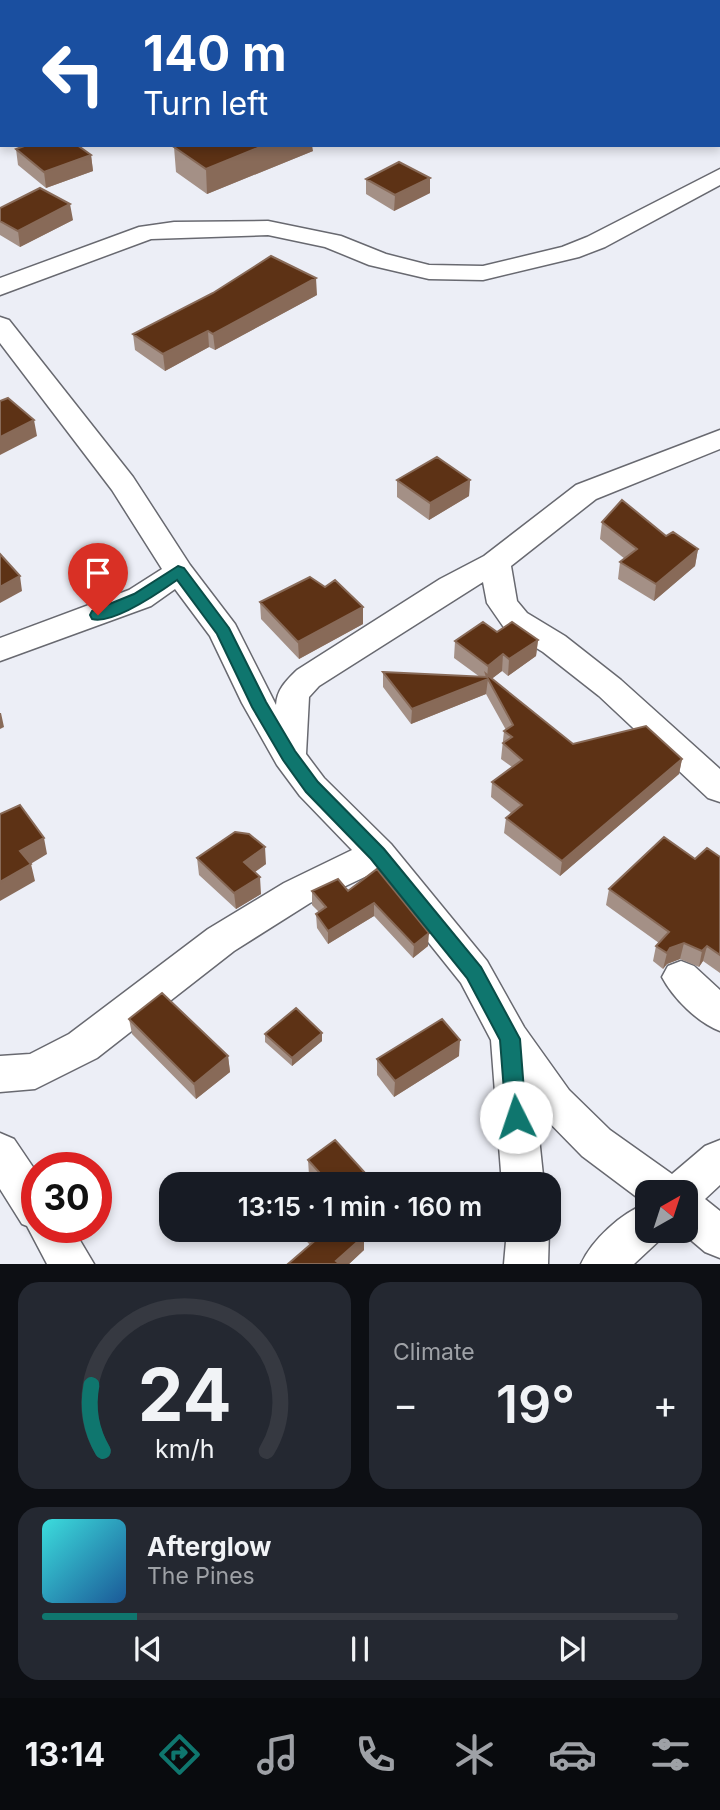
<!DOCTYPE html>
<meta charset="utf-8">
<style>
body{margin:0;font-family:Inter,sans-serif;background:#242831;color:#f1f3f6;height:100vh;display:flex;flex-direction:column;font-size:26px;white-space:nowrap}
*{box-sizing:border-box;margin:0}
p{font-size:23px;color:#9ea1a6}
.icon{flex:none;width:38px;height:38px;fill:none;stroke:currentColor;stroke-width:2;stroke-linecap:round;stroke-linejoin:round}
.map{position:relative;height:1264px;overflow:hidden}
.sheet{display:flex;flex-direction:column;gap:18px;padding:18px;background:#0d0f14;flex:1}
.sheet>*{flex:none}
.banner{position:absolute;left:0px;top:0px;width:721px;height:147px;box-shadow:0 4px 10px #0003;background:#1a4fa0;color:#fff;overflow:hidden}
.needle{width:46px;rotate:39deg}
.controls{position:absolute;left:635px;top:1180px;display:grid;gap:14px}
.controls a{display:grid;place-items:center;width:63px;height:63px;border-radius:14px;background:#171b24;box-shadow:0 4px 10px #0003;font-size:35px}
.speed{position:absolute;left:21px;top:1152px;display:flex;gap:14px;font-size:35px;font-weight:700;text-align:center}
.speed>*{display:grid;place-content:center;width:91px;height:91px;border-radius:50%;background:#171b24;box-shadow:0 4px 10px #0003;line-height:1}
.speed .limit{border:10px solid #d22;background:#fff;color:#111}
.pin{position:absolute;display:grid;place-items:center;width:60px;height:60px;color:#fff;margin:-72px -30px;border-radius:50% 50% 50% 0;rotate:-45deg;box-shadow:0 0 7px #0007}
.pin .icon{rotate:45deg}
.me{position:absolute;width:77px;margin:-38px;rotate:356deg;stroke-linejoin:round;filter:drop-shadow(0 0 5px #0008)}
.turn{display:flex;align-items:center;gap:24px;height:147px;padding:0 28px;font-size:32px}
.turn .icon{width:91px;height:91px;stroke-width:2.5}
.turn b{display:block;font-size:49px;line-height:60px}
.big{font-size:52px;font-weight:600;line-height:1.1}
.sheet .widget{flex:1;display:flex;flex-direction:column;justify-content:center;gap:10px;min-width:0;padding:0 24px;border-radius:21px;background:#242831}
.sheet .dial{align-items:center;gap:0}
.dial svg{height:182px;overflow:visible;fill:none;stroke:#363941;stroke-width:7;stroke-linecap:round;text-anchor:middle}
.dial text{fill:#f1f3f6;stroke:none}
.song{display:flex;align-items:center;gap:21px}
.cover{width:84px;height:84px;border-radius:10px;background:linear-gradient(135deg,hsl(180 70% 55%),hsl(210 70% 35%))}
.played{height:7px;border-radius:4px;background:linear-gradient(90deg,#0f766e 15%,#363941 15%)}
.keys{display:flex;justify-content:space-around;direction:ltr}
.heat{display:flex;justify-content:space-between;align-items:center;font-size:38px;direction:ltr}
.sheet .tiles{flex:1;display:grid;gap:18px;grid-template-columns:1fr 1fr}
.widget:last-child{grid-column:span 2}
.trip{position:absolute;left:159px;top:1172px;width:402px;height:70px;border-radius:21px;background:#171b24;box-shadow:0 4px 10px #0003;font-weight:600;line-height:70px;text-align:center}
.tabs{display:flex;height:112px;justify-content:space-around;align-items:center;background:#090b0e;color:#9ea1a6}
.tabs .icon{width:49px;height:49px}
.tabs .selected{color:#0f766e}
.tabs b{font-size:32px;color:#f1f3f6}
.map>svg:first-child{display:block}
</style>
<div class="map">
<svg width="720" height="1264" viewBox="0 0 720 1264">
<rect width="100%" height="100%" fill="#eceef6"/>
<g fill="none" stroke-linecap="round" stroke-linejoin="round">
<defs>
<path id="street" d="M719,22H720V34H719Z
M720,169V185L605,247L579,257L483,280L429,279L369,265L325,247L268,235L151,239L0,295V278L139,227L174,222L268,221L341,236L386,254L429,265L483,266L562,247L587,237Z
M0,317L9,320L133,477L190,565L235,624L276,705C277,689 286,681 297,670L440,579L484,556L576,485L720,430V449L596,499L511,566L517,601L527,613L565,636L621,680L720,769V802L708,798L599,696L543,652L505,629L487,603L483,582L319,686L309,697L306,754L324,778L391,844L487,961L524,1027L569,1090L610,1130L672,1174L705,1146L720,1140V1185L705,1199L720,1211V1258L705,1252L679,1230H686V1192H648V1230H666L663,1237L634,1264H581C592,1240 621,1213 646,1204L582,1156L536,1109L544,1185H502L491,1040L461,983L373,873L310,903L234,951L97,1058L35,1089L0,1092V1056L30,1054L69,1034L208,929L284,883L352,850L300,796L277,765L242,703L210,636L175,589L151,606L0,661V638L129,590L162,569L112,490L0,343Z
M681,961L694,966L720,990V1031C698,1023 673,998 662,977L668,966Z
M0,1133L14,1139L37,1173V1227H72L94,1264H47L27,1226L22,1224L0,1189Z
M507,1230H549L548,1264H504Z"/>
</defs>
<use href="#street" stroke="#686970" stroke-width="3"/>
<use href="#street" fill="#fff" fill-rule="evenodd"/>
</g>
<path fill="#a49086" d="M174,147L313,151L207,194L176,172Z
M16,149L91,155L93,171L46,188L18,165Z
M430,178V193L394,211L366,194V179Z
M0,208L73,220L20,247L0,235Z
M317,295L215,350L209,347L165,371L135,350L133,334Z
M397,480H470L469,496L429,520L397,497Z
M602,522L666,536L698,549L695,566L654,601L618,579L620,562L625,559L600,539Z
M260,602L363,624L299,659L261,619Z
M497,632L538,640L536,656L508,676L502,671L491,679L573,744L682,759L679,774L560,876L504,833L506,818L511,813L491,797L492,782L512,767L501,759L504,731L506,730L486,694L411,724L383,687V672L480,677L454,658L455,641Z
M720,857V973L703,961L699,967L680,959L667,964L663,969L653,961L656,946L659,943L606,905L609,889L695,859Z
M197,858L266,864L255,872L261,894L236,909L199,875Z
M377,869L428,946L413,958L374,916L328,944L317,928L316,914L319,912L312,905V891H348Z
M129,1019L228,1056L230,1072L196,1099L132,1034Z
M322,1033V1041L292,1066L265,1042V1034Z
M459,1056L394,1097L377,1075V1059Z
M308,1160L376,1185H317L309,1175Z
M296,1230H359L364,1250L349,1264H288L310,1245Z"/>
<path fill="#886a58" d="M265,145H312L313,151L207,194L206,169Z
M91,155L93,171L46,188L44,172Z
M430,178V193L394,211L395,195Z
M70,204L73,220L20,247L18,231Z
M316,278L317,295L215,350L213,334Z
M208,331L209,347L165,371L163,354Z
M34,420L37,436L0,455V437Z
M470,480L469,496L429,520L430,503Z
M698,549L695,566L654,601L656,584Z
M20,576L22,591L0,603V587Z
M363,607V624L299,659L298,642Z
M538,640L536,656L508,676L509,659Z
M503,654L502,671L489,681L488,679L486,694L411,724L412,709L487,679L488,666Z
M0,713H1L4,727L0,729Z
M682,759L679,774L560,876L562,861Z
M44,838L47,854L24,868L20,851Z
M265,847L266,864L245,879L244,862Z
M31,864L35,881L0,901V882Z
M260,877L261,894L236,909L234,893Z
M374,903V916L328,944V931Z
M429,933L428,946L413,958L414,945Z
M684,943L680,959L667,964L663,969L667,953L670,948Z
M707,946L703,961L699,967L702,951Z
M322,1033V1041L292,1066V1058Z
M460,1040L459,1056L394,1097L395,1081Z
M228,1056L230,1072L196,1099L194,1084Z
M364,1236V1250L349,1264H336V1261Z"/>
<path fill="#5d3215" stroke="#886a58" stroke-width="2" d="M27,145H77L91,155L44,172L16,149Z
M179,145H265L206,169L174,147Z
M399,162L430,178L395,195L366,179Z
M40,188L70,204L18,231L0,221V208Z
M271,256L316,278L213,334L208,331L163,354L133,334L213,293Z
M8,398L34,420L0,437V401Z
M437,457L470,480L430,503L397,480Z
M622,500L666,536L673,532L698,549L656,584L620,562L637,549L602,522Z
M0,554L20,576L0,587Z
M310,577L325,587L335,580L363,607L298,642L260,602Z
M483,622L497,632L512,622L538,640L509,659L503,654L488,666L455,641Z
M383,672L487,677L486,674L573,744L646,726L682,759L562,861L506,818L522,805L492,782L522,760L503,743L512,737L504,731L513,725L488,679L412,709Z
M20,805L44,838L20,851L31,864L0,882V814Z
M235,832L249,834L265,847L244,862L260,877L234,893L197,858Z
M664,837L695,859L707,848L720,857V955L707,946L702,951L684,943L670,948L667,953L656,946L669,932L609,889Z
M377,869L429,933L414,945L374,903L328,931L316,914L326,907L312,891L338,879L348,891Z
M162,993L228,1056L194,1084L129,1019Z
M296,1008L322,1033L292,1058L265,1034Z
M442,1019L460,1040L395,1081L377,1059Z
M335,1140L376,1185H325L328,1182L308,1160Z
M310,1230H359L364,1236L336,1261L340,1264H288L318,1238Z"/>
<path fill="#0f766e" stroke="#0a4d48" stroke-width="2" d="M178,566L184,568L229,628L266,702L295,751L318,782L384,849L481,967L520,1039L526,1117L523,1124L516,1127L509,1124L506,1117L500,1040L467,978L371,859L306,792L283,760L252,707L217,634L177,580C160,592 113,625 92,619L90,615L92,611L134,594Z"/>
</svg>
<div class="controls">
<a><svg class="needle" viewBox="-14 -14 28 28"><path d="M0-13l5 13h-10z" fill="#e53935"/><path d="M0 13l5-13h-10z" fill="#9ea1a6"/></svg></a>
</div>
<div class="speed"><div class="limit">30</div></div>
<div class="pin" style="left:98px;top:615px;background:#d93025"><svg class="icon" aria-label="arrive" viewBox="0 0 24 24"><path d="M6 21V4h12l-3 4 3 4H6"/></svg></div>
<svg class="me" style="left:516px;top:1117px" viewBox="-20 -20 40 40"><circle r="19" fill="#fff"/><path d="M0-13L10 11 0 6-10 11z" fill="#0f766e"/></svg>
<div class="trip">13:15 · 1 min · 160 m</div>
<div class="banner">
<div class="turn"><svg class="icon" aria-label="left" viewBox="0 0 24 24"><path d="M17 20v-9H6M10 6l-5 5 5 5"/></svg><div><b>140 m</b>Turn left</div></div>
</div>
</div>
<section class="sheet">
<div class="tiles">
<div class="widget dial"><svg viewBox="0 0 100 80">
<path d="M14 69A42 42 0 1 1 86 69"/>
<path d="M14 69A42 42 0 0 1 9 40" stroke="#0f766e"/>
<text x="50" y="56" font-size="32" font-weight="700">24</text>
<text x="50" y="72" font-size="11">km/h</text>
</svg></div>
<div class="widget"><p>Climate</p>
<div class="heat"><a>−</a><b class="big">19°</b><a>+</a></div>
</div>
<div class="widget">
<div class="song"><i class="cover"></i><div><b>Afterglow</b><p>The Pines</p></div></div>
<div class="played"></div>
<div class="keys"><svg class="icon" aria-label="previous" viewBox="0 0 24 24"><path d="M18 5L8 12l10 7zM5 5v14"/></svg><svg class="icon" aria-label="pause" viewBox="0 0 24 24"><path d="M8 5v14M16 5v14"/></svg><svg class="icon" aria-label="next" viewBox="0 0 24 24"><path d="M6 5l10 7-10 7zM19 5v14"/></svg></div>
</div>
</div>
</section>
<nav class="tabs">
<b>13:14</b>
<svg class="icon selected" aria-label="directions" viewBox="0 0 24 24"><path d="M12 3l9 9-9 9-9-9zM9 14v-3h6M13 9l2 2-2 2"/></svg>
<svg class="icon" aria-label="music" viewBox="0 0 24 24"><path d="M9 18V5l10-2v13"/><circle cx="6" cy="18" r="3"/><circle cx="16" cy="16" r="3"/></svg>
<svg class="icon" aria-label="phone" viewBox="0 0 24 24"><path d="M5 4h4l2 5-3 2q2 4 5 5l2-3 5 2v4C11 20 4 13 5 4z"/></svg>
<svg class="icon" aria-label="climate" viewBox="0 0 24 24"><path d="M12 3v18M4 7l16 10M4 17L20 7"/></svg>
<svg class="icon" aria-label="car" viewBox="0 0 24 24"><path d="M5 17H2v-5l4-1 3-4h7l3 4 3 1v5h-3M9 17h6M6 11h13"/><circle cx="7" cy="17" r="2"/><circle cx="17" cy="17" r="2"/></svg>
<svg class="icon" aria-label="filters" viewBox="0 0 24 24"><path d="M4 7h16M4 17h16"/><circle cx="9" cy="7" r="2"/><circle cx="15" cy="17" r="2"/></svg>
</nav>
